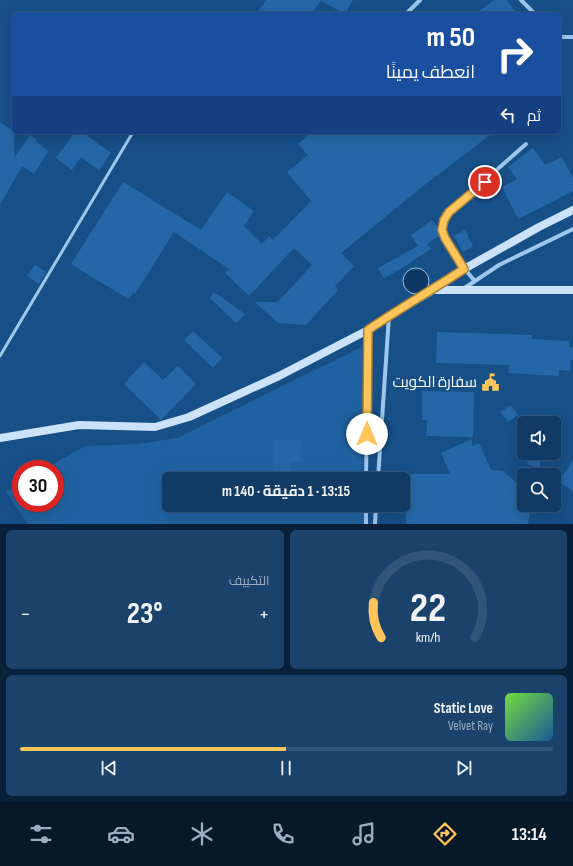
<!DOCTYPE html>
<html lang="ar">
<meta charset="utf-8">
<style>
body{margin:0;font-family:"Sofia Sans Condensed",Cairo,sans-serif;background:#1a426b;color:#f1f3f6;direction:rtl;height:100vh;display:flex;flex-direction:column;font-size:15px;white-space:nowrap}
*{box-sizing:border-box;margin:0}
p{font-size:13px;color:#9cadbf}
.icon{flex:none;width:22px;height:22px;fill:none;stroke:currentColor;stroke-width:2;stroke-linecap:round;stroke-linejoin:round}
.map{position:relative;height:524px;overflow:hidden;direction:ltr}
.panel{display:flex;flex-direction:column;gap:6px;padding:6px;background:#092038;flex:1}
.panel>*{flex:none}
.guide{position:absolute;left:12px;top:12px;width:549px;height:122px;border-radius:6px;box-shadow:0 4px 16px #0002,0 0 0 1px #305579;direction:rtl;background:#1a4fa0;color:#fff;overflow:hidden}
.buttons{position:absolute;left:517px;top:416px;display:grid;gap:8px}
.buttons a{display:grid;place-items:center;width:44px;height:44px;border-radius:6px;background:#113b65;box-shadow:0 4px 16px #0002,0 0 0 1px #305579;font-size:20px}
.speed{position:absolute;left:12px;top:460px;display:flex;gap:8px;font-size:20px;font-weight:700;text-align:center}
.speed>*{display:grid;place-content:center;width:52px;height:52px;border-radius:50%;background:#113b65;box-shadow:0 4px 16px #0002,0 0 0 1px #305579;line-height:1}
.speed .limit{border:6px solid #d22;background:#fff;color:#111}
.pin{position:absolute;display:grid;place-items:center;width:34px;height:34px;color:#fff;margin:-17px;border:2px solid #fff;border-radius:50%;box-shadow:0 1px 4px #0007}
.me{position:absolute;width:44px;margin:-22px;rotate:0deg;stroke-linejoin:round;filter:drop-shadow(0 0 3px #0008)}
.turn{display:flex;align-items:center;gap:14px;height:84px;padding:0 20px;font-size:18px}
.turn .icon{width:52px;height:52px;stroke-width:2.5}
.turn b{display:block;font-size:28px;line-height:34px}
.then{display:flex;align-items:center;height:38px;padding:0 20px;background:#0003;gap:8px;font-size:15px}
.big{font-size:30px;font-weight:700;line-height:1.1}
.panel .card{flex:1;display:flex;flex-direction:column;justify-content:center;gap:6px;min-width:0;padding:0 14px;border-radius:6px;background:#1a426b}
.panel .dial{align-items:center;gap:0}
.dial svg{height:104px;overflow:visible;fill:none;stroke:#305579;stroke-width:7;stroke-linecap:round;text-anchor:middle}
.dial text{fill:#f1f3f6;stroke:none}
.song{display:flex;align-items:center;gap:12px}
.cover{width:48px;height:48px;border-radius:6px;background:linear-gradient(135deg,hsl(100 70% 55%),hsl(210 70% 35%))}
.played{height:4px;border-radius:2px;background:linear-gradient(90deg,#ffc55a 50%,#305579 50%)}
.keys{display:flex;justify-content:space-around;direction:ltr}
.heat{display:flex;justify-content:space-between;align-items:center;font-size:22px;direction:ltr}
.panel .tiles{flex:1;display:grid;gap:6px;grid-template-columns:1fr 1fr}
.card:last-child{grid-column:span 2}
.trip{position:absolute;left:162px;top:472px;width:248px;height:40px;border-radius:6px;background:#113b65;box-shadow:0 4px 16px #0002,0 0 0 1px #305579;font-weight:700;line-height:40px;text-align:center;direction:rtl}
.tabs{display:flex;height:64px;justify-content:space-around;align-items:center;background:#071828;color:#9cadbf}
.tabs .icon{width:28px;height:28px}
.tabs .on{color:#ffc55a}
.tabs b{font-size:18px;color:#f1f3f6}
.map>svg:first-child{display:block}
</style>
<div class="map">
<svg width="573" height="524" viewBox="0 0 573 524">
<rect width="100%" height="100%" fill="#174f87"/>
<path fill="#2062a1" d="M362,347L363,479H169V505H364V524H28L6,492L21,483V503H55V469H45L85,446L138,444L177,438Z"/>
<path fill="#0f3965" stroke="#90c3f0" d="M403 281a13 13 0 1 1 26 0a13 13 0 1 1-26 0Z"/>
<path fill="#2567a6" d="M266,0H353L345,14L321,1L311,14H256Z
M494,0H507L517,14H475Z
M0,122L14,131V158L30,135L37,140L36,142L49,151L34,174L22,166L0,205Z
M75,132H82L111,153L99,170L81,157L72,170L56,158Z
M312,132H494L422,187L341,253L354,266L335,286L338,290L306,325L278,323L255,302H278L312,265L294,248L249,296L225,273L229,269L174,232L135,294L134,292L128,299L71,264L123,182L201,230L227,192L254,211L244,226L262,244L269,236L273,240L311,201L287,172L308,155L298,144Z
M533,148L545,165L562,157L573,178V191L518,219L502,187L517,179L508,167Z
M432,220L439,229L440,235L427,244L431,249L411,262V263L384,278L378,268L418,246L411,235Z
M465,230L473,246L463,252L454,236Z
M35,265L46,272L39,284L27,276Z
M214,292L245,314L236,323L210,298Z
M193,331L222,358L213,368L184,340Z
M437,332L532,335V339L569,341V347H573V360H571L570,371L559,370V376L508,373L509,365L436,363Z
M144,362L163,380L178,366L196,384L162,419L161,420L124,384Z
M422,391L474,392L473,437L426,436L427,420H422Z
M511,405L518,415L508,422L500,412Z
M472,439V446L479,443L491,470L503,471L524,489V505H531L528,524H406V474H450L441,453Z
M274,440L301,441L300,462H291L290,479H272Z
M529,453H542L539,470L527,463Z
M573,460V491L559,482Z"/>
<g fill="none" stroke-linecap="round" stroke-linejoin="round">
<path stroke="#9ec7ed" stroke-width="3" d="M0,356L133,132"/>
<path stroke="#9ec7ed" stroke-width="4" d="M521,0L535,14
M406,14L420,0
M559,37H573
M474,280C466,271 443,241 442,229C442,222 445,217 449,212L526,144
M463,289L499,265L573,229
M366,479L368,330
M378,479L389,316
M366,524V505
M375,524L376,505"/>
<path stroke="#cbe2fa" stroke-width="8" d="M433,290H573
M0,438L79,425L155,427L189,417L279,376L368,330L389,316L433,290L464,269L539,227L573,210"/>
</g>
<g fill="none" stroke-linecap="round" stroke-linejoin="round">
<defs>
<path id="route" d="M367,434L368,330C399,309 432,290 464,269L445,238L442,230L444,220L449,212L485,182"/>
</defs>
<use href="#route" stroke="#a6803a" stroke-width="10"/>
<use href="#route" stroke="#ffc55a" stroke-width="7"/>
</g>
<defs>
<symbol id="civic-bare" viewBox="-9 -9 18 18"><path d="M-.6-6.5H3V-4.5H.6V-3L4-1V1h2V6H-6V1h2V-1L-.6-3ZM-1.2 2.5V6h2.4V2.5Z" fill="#ffc55a" stroke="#174f87" stroke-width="2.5" paint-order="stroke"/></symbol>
</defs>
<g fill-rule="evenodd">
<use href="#civic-bare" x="478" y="370" width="25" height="25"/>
</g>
<g text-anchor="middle" stroke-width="4" stroke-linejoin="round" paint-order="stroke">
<g font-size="15" fill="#fff" stroke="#174f87" text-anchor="end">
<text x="477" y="387">سفارة الكويت</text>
</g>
</g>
</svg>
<div class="buttons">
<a><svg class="icon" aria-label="sound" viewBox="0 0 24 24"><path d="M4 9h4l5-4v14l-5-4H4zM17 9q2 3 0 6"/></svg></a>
<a><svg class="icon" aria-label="search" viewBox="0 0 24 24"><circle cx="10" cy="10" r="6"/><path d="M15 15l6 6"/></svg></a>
</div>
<div class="speed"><div class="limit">30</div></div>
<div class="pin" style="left:485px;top:182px;background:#d93025"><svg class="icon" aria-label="arrive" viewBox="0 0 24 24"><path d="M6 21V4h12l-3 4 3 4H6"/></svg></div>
<svg class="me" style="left:367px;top:434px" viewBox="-20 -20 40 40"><circle r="19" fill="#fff"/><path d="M0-13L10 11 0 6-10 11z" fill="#ffc55a"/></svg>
<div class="trip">13:15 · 1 دقيقة · 140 m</div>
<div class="guide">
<div class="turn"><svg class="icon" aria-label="right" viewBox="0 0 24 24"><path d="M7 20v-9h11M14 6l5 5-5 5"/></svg><div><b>50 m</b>انعطف يمينًا</div></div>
<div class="then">ثم<svg class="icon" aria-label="left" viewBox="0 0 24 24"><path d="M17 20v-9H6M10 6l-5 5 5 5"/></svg></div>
</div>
</div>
<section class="panel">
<div class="tiles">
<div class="card dial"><svg viewBox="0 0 100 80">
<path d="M14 69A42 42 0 1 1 86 69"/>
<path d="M14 69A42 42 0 0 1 8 42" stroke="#ffc55a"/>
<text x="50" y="56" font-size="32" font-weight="700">22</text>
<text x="50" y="72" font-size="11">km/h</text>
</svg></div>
<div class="card"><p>التكييف</p>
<div class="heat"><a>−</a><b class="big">23°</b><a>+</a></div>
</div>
<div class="card">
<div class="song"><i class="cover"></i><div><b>Static Love</b><p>Velvet Ray</p></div></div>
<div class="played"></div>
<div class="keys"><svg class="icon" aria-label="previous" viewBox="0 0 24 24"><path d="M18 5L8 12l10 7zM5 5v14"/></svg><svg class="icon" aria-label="pause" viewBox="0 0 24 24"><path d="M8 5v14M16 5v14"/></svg><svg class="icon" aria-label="next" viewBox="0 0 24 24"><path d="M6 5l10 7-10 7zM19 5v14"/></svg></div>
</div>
</div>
</section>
<nav class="tabs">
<b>13:14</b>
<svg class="icon on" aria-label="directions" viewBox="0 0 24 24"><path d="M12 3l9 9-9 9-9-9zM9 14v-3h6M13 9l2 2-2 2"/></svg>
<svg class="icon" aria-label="music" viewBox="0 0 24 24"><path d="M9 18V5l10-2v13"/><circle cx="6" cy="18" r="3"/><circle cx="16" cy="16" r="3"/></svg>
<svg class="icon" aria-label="phone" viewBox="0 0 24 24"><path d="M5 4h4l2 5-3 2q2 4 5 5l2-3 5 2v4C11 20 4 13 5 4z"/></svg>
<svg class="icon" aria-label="climate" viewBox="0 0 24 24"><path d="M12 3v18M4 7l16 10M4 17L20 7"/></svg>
<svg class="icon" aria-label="car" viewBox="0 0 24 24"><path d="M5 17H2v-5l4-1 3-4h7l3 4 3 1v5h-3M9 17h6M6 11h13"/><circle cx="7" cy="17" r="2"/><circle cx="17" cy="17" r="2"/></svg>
<svg class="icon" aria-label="filters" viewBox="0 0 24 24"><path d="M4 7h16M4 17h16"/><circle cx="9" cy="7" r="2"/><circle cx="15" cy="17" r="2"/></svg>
</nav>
